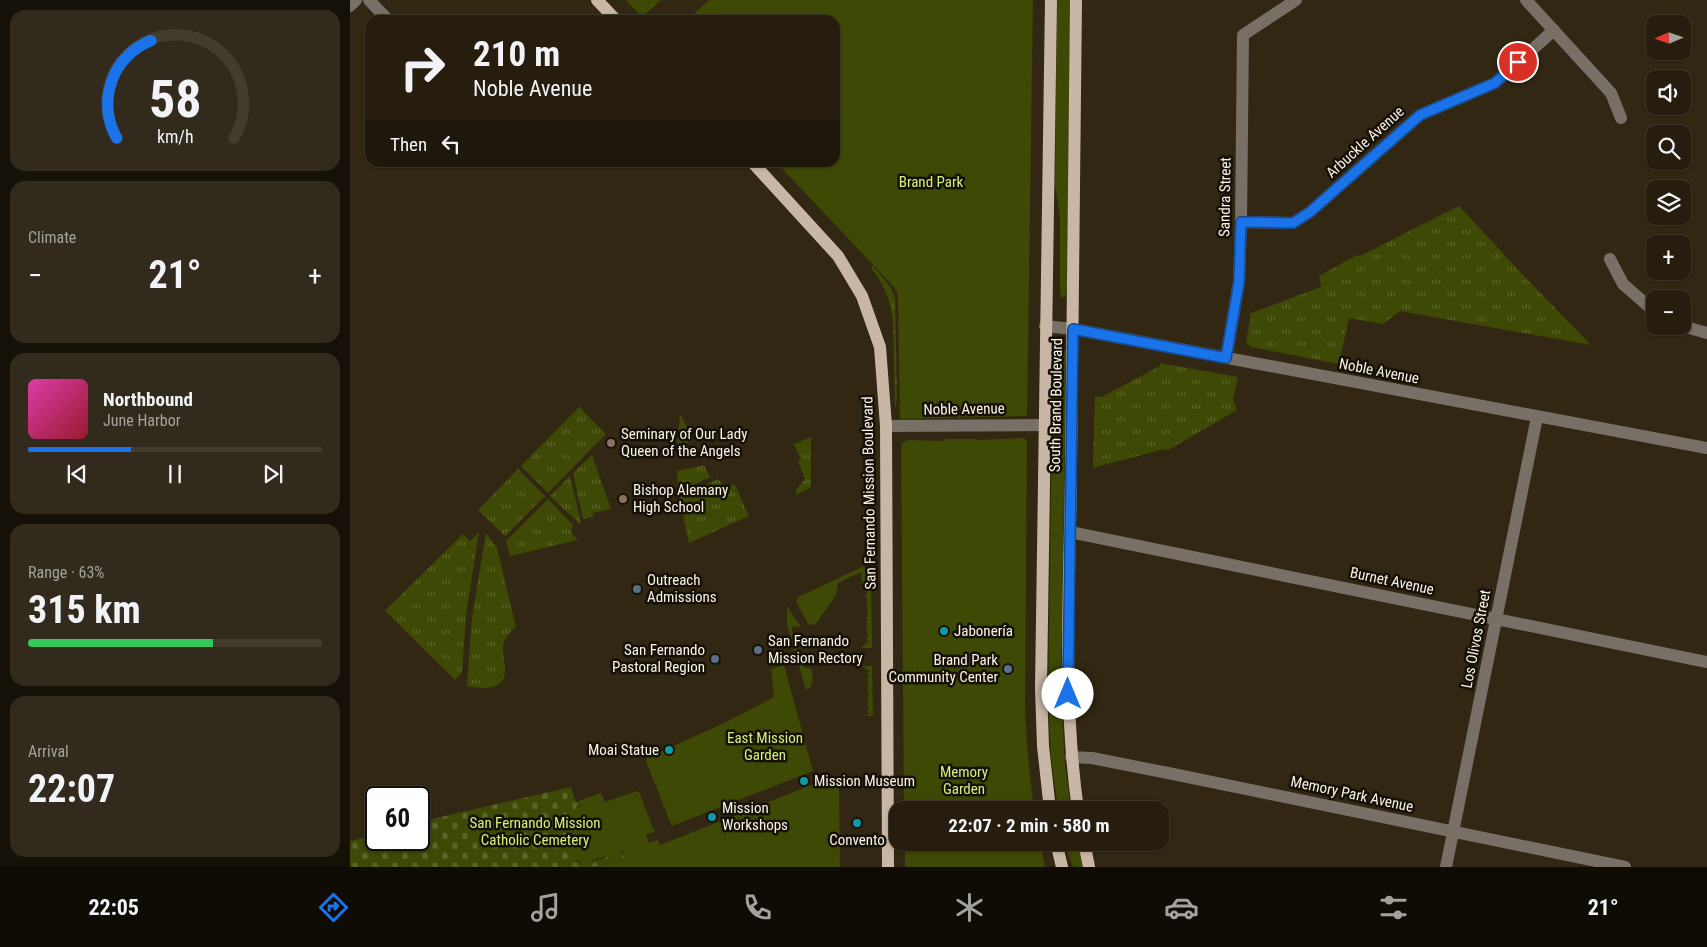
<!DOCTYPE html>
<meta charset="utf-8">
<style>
body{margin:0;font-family:"Roboto Condensed",sans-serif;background:#322a1c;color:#f1f3f6;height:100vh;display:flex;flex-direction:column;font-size:19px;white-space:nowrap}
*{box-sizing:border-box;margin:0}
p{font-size:16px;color:#a4a29e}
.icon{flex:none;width:28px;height:28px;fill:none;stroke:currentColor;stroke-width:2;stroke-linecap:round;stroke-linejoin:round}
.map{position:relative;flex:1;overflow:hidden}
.sheet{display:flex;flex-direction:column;gap:10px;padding:10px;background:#151008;width:350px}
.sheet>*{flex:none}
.guide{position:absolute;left:15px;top:15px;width:475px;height:152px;border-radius:15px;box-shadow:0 1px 4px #0004,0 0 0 1px #423b2e;background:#261d0e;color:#f1f3f6;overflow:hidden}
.needle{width:32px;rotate:268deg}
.buttons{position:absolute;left:1296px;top:15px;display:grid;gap:10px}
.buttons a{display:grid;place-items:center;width:45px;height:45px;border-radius:10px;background:#261d0e;box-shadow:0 1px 4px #0004,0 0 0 1px #423b2e;font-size:25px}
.speed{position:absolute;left:15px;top:786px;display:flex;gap:10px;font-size:25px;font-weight:700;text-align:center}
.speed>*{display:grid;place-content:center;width:65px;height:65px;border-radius:50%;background:#261d0e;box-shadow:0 1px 4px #0004,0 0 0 1px #423b2e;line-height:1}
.speed .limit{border:2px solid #111;border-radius:8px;background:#fff;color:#111}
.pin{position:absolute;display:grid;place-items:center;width:42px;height:42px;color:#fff;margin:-21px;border:2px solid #fff;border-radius:50%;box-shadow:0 1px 5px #0007}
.me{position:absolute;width:55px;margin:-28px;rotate:0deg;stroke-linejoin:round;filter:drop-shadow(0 0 4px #0008)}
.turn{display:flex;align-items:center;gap:18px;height:105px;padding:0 25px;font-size:22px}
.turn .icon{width:65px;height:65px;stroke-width:2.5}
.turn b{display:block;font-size:35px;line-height:42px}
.then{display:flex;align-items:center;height:48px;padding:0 25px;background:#0003;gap:10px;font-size:19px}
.big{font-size:38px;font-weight:700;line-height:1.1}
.sheet .widget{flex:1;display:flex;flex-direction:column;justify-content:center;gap:8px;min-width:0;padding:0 18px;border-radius:15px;background:#322a1c}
.sheet .dial{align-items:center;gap:0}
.dial svg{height:130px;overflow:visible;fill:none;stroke:#423b2e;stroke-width:7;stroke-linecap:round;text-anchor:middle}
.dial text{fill:#f1f3f6;stroke:none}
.song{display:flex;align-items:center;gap:15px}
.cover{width:60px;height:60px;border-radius:8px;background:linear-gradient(135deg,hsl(320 70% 55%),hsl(350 70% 35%))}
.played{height:5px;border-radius:2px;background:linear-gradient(90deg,#1a73e8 35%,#423b2e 35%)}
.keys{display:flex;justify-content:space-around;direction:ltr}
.heat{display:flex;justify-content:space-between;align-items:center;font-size:28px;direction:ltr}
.charge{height:8px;border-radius:4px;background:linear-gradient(90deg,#34c759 63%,#423b2e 0)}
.trip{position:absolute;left:539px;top:801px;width:280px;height:50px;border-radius:15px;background:#261d0e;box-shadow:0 1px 4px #0004,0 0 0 1px #423b2e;font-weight:700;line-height:50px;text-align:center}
.dock{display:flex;height:80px;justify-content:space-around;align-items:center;background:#0f0c06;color:#a4a29e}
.dock .icon{width:35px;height:35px}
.dock .on{color:#1a73e8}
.dock b{font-size:22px;color:#f1f3f6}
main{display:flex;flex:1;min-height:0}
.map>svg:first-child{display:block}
</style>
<main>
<section class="sheet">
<div class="widget dial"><svg viewBox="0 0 100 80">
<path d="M14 69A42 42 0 1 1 86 69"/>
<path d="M14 69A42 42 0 0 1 35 9" stroke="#1a73e8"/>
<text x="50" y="56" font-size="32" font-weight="700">58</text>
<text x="50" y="72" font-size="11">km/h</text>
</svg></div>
<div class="widget"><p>Climate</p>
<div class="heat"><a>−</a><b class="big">21°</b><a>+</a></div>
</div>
<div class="widget">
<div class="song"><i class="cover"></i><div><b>Northbound</b><p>June Harbor</p></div></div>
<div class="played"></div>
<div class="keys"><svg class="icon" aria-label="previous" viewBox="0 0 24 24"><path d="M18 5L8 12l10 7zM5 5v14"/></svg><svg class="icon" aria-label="pause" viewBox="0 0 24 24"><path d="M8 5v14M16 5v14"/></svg><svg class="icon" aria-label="next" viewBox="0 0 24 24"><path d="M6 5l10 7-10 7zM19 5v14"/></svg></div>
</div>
<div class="widget"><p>Range · 63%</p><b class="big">315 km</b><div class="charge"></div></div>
<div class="widget"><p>Arrival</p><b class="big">22:07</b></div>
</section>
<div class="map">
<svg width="1357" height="867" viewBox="0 0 1357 867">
<defs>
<pattern id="grass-tufts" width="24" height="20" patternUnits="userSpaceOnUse" patternTransform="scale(1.25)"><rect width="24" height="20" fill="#3e4905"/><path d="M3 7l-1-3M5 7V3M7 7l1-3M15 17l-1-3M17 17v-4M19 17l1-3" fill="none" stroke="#5b6429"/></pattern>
<pattern id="cemetery-stones" width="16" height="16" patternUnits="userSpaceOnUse" patternTransform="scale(1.25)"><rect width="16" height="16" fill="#3e4905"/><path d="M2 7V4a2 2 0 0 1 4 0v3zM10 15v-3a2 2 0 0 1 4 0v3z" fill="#5b6429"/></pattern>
</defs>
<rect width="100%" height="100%" fill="#322712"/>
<path fill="url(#grass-tufts)" d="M276,0H311L292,17Z
M1109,206L1174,276L1241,345L1050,311L1033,324L999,318L989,364L901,347L896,342L901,313L971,287L969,276L1007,255L1010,256Z
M523,266L540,286L545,298L547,398L545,409L543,322C541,301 534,284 521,268Z
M810,363L888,377L883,400L887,410L820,449L810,450L743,468L745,396H750V398L810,366Z
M229,407L256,434L198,493L171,466Z
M330,415H331L343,441L327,446Z
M461,437V487L446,495V490L455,479L448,461L451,460L444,444Z
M242,455L261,509L243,513L244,517L233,519L223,473Z
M354,465L360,477L328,492L327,471Z
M168,469L195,496L155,536L128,510Z
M220,476L231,522L230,524L200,496Z
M368,479L374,485H385L399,516L339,543L329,497Z
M198,499L223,525L221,530L223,535L228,540L160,556L156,541Z
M129,532L116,615L112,672L105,680L35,611L113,534L120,541Z
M136,533L147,548L166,627C159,632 154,639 153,647C152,656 156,663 155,671C155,691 131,689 117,686L122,617Z"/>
<path fill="url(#cemetery-stones)" d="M221,787L226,802L251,793L257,808C249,795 239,803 227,806L224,821L221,829C224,840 224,850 226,861L230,863L238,860L243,861L253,859L269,848L275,858L244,867H0V841L23,836L20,822L26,821V840H69V822Z"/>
<path fill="#3e4905" d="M359,0H683L677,416L550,419L548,301L547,292L543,286L427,163L485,162V20H337Z
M707,0H720L717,289L715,297H711L710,291V216L705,186Z
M706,350H716V352L711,695L715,765L721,810H708L701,756L698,701L703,362Z
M674,438L677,441L675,711L678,758L684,810H554L551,450L552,443L557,440L593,441L595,439H627L629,440Z
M514,566L516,571L521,572L522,648H511L518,642L516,638L518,637L516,627L518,626L516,622L518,621L516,617L518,615L516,606L518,605L516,601L518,600L515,596L517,594L515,590L517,589L515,584H512L511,572L488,583L486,595L465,625L458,624L446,601L448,597Z
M437,606L451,627L443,626L442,631L452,666L461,669C463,677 465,686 456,690L437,625Z
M434,665L463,771L322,826L320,821L322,820H319L317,815L319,814H317L315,808L316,807H314L312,803L314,801H312L306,786L308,785H305L296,761L297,758L372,724L424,697L421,669Z
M512,666H522L523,716H513V714L517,716L519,713L517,712L519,708L517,706L519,702L517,701L519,692L517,690L519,686L517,685L519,681L517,680L519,676L517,675L519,671Z
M479,778L489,782L490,867H244L275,858L273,852L269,848C255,860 246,858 232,863L225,859V839L221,829L224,821L223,811C226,806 244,798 249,799C252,800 254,803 256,804L255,802L287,791L289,792L295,807L293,808H295L298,814L296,815H298L300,820L298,821H300L302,825L301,827H303L305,831L296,835L299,843L308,840L310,845Z
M555,843H690L695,867H555Z
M714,843H728L733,867H723Z"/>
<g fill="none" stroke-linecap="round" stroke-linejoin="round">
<path stroke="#787067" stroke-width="12" d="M19,0L38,20
M1176,0L1261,93L1271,118
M0,6L6,0
M891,222L943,223L960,212L1070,115L1145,83L1204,30
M1260,259L1273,284L1305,312
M695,326L723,329L1357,448
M1332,326L1357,333
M876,358L889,282L891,222L893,35L946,0
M536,426L694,425
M720,532L1357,662
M721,757L742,758L823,774L1275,867
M1096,867L1187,417"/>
<path stroke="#c7b7a4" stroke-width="12" d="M247,0L266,20
M726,0C724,156 723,312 721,468C720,582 712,697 728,810
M402,162L488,256L512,296L530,347L536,426L538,867
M700,810L693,746L691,688L701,0
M706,842L712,867
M734,842L739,867"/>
</g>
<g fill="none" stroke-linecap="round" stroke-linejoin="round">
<defs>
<path id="route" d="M718,694L723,329L876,358L889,282L891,222L943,223L960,212L1070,115L1145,83L1168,62"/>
</defs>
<use href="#route" stroke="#114b97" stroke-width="12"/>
<use href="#route" stroke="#1a73e8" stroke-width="9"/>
</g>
<g fill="#8d6e63" stroke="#161108" stroke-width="2">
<circle cx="261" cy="443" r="5"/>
<circle cx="273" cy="499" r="5"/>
</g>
<g fill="#5c6f8a" stroke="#161108" stroke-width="2">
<circle cx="287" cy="589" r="5"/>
<circle cx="408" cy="650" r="5"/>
<circle cx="365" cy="659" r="5"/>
<circle cx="658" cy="669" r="5"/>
</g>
<g fill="#0f9aa8" stroke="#161108" stroke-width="2">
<circle cx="594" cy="631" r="5"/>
<circle cx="319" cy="750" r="5"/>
<circle cx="454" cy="781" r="5"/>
<circle cx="362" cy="817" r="5"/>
<circle cx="507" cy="823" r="5"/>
</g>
<g text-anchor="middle" stroke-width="5" stroke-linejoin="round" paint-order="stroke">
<g font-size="15" fill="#faf3e6" stroke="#161108">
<text transform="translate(1015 142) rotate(-42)" y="5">Arbuckle Avenue</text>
<text transform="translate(875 197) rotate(-89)" y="5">Sandra Street</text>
<text transform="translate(1029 371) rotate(11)" y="5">Noble Avenue</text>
<text transform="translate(706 405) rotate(-89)" y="5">South Brand Boulevard</text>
<text transform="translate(614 409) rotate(-1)" y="5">Noble Avenue</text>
<text transform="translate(519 493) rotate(-91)" y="5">San Fernando Mission Boulevard</text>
<text transform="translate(1042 581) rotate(12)" y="5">Burnet Avenue</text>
<text transform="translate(1126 639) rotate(-79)" y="5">Los Olivos Street</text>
<text transform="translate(1002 794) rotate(12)" y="5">Memory Park Avenue</text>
</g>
<g font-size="15" fill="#d6ef7a" stroke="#161108">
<text x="581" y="187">Brand Park</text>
<text x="415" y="743">East Mission<tspan x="415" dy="17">Garden</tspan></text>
<text x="614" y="777">Memory<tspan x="614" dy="17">Garden</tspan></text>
<text x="185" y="828">San Fernando Mission<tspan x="185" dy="17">Catholic Cemetery</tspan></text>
</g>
<g font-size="15" fill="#faf3e6" stroke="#161108" text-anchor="start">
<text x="271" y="439">Seminary of Our Lady<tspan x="271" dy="17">Queen of the Angels</tspan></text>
<text x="283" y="495">Bishop Alemany<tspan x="283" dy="17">High School</tspan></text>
<text x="297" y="585">Outreach<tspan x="297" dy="17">Admissions</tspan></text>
<text x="604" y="636">Jabonería</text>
<text x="418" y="646">San Fernando<tspan x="418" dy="17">Mission Rectory</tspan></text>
<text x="355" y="655" text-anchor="end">San Fernando<tspan x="355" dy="17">Pastoral Region</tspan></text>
<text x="648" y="665" text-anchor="end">Brand Park<tspan x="648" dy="17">Community Center</tspan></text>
<text x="309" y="755" text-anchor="end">Moai Statue</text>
<text x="464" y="786">Mission Museum</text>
<text x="372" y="813">Mission<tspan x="372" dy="17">Workshops</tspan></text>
<text x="507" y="845" text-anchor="middle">Convento</text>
</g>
</g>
</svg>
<div class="buttons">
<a><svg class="needle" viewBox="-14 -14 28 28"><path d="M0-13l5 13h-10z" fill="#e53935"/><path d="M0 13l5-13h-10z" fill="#a4a29e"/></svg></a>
<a><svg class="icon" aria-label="sound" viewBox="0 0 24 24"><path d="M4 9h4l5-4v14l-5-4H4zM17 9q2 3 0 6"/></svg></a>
<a><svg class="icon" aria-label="search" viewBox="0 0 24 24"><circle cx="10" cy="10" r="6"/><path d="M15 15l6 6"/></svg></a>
<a><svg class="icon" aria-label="layers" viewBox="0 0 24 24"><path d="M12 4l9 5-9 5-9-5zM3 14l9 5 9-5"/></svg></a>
<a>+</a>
<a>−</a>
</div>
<div class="speed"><div class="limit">60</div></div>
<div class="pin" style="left:1168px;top:62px;background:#d93025"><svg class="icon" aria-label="arrive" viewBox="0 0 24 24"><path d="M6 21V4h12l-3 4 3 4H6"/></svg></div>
<svg class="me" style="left:718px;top:694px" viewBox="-20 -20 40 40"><circle r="19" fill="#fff"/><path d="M0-13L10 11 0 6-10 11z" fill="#1a73e8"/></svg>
<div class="trip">22:07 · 2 min · 580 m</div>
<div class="guide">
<div class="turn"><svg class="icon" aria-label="right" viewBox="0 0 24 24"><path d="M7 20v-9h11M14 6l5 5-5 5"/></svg><div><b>210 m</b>Noble Avenue</div></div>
<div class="then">Then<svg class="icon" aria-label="left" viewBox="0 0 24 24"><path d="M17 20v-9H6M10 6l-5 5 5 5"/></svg></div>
</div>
</div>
</main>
<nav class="dock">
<b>22:05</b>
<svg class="icon on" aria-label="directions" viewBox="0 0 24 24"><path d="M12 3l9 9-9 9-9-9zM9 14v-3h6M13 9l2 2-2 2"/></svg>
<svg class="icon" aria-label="music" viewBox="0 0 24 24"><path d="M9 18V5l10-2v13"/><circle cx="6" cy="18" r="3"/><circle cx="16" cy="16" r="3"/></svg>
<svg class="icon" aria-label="phone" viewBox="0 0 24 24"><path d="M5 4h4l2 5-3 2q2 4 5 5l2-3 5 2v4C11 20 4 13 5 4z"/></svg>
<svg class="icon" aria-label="climate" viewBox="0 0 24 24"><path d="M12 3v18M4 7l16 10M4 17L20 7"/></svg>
<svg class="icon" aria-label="car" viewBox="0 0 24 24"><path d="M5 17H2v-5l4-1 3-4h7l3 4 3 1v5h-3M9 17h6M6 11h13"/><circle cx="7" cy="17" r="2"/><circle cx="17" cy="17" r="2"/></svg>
<svg class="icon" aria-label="filters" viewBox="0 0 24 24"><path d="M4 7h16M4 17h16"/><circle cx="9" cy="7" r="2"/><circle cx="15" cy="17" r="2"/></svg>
<b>21°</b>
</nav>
